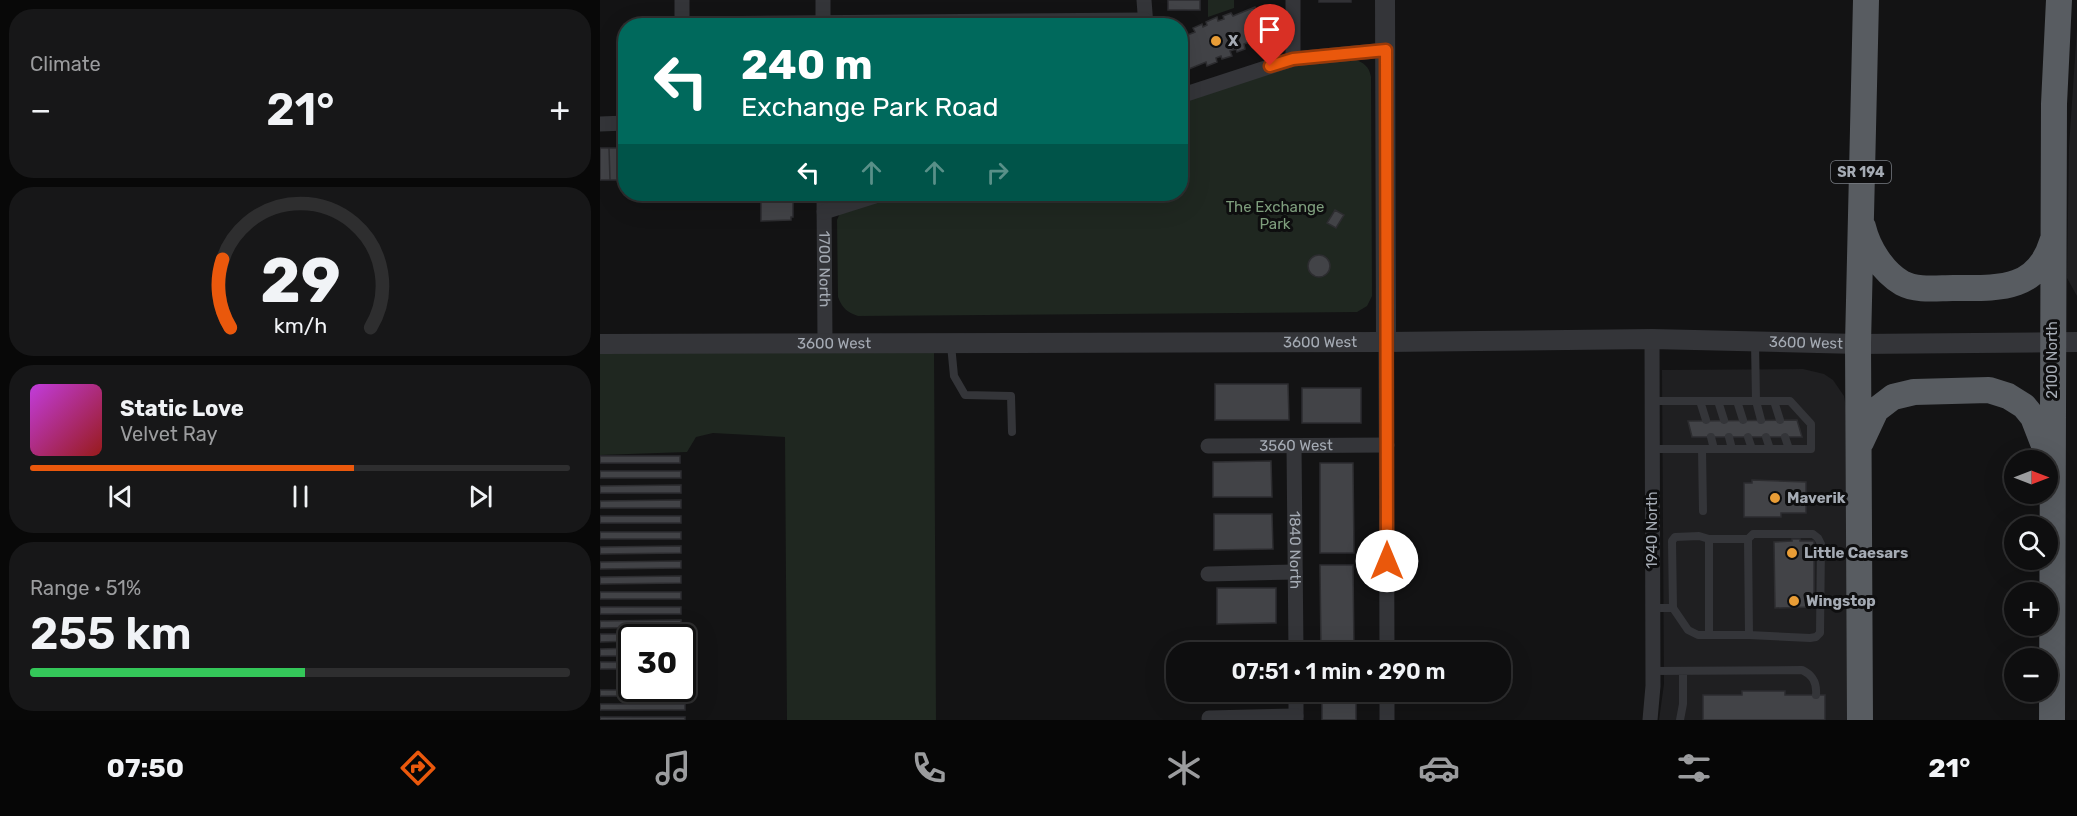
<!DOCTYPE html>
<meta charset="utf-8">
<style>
body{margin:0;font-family:Rubik,sans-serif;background:#171718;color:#f1f3f6;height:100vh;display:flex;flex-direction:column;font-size:22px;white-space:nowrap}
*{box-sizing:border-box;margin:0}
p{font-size:20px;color:#9b9c9e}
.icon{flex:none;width:33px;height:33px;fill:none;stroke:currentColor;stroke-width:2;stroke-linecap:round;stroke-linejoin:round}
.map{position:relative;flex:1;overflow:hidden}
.side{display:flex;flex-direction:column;gap:9px;padding:9px;background:#080808;width:600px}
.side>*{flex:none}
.hud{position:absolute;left:18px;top:18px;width:570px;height:183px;border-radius:24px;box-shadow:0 6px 24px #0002,0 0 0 2px #2e2e2f;background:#00695c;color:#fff;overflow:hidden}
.needle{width:39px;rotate:90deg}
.controls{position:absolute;left:1404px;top:450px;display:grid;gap:12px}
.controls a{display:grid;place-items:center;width:54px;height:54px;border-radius:50%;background:#0e0e0f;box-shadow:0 6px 24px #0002,0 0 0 2px #2e2e2f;font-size:30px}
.speed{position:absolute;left:18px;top:624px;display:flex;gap:12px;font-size:30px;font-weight:700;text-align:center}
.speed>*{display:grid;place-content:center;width:78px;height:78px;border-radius:50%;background:#0e0e0f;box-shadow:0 6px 24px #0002,0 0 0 2px #2e2e2f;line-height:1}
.speed .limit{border:3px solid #111;border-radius:9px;background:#fff;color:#111}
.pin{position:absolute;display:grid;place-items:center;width:51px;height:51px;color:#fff;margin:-62px -26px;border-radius:50% 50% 50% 0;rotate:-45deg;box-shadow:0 0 6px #0007}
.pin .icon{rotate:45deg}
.me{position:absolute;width:66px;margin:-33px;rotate:0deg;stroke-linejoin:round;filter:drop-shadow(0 0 4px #0008)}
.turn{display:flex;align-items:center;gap:21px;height:126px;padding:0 24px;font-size:27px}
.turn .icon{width:78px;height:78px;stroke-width:2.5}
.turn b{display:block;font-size:42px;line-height:51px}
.lanes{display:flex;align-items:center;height:57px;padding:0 24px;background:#0003;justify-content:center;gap:30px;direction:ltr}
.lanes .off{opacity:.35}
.big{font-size:45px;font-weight:600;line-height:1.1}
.side .tile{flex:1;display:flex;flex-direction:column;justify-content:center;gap:9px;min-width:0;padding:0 21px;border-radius:24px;background:#171718}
.side .dial{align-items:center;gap:0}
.dial svg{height:156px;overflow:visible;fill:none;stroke:#2e2e2f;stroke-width:7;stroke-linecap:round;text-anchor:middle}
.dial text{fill:#f1f3f6;stroke:none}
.song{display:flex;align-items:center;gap:18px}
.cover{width:72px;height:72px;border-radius:9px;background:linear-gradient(135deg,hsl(290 70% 55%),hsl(0 70% 35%))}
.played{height:6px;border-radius:3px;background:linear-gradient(90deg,#ea580c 60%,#2e2e2f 60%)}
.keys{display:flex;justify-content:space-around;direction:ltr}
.heat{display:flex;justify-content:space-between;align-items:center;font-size:33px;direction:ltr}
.charge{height:9px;border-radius:4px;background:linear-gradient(90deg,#34c759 51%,#2e2e2f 0)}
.trip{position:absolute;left:566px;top:642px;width:345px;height:60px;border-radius:24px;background:#0e0e0f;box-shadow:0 6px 24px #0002,0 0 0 2px #2e2e2f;font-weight:600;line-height:60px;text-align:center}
.tab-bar{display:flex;height:96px;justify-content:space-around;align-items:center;background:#060606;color:#9b9c9e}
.tab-bar .icon{width:42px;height:42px}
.tab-bar .selected{color:#ea580c}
.tab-bar b{font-size:27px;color:#f1f3f6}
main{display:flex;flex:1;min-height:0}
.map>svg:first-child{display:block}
</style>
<main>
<section class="side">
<div class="tile"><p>Climate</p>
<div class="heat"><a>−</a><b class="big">21°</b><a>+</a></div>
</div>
<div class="tile dial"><svg viewBox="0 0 100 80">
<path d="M14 69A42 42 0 1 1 86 69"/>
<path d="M14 69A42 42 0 0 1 10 34" stroke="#ea580c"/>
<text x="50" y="56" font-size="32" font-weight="700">29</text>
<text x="50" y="72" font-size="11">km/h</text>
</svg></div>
<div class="tile">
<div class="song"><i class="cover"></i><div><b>Static Love</b><p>Velvet Ray</p></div></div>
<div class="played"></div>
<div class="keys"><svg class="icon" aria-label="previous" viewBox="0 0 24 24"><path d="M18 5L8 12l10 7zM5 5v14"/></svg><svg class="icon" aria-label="pause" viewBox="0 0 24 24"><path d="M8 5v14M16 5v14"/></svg><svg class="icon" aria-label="next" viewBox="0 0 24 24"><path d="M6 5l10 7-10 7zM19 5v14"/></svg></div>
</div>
<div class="tile"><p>Range · 51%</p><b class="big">255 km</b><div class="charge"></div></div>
</section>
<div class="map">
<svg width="1477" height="720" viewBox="0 0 1477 720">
<rect width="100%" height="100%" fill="#131314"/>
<path fill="#1f1f21" d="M1477,28V296L1467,278L1469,147Z
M1203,369L1224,374L1233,380L1244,396L1246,407L1248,720H1059L1064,684L1062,370Z"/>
<path fill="#1f2720" d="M608,0H634V8L608,17Z
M754,59C764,63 769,66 771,77L772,296L767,306L757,312L258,316C247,312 242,308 238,297L237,220L241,211L300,194H580L581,101L694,65Z
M334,350L336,720H187L185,437L113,433L96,437L87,452L0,455V353Z"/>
<path fill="#424347" stroke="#2d2d30" stroke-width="1.5" d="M568,0H600V10H568Z
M719,0H751V2H719Z
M655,7L667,35L644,44L645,49L637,52L636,49L630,51L632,56L622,59L621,56L616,58L617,62L607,66L606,62L584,71L580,63V38L595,32L593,28L602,24L603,27L607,25L606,22L617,17L618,21L624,19L623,16L631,13L633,16Z
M0,148H9L10,180H0Z
M9,148H25L26,180H10Z
M161,194H193V202H161Z
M161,202H193V217H191V220L161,221Z
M735,210L744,215L736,228L727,223Z
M708 266a11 11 0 1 1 22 0a11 11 0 1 1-22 0Z
M615,384H688L689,420H615Z
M702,388H761V423H702Z
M1197,420L1202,437H1092L1088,421Z
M0,456H80V463H0Z
M671,461L672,497H613V462Z
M720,463H753L754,553H720Z
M0,471H81V478H0Z
M1152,480L1206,482V513H1181V517H1144V483H1152Z
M81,485V493H0V486Z
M81,500V508H0V501Z
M614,514H672L673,549L614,550Z
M0,516H81V523H0Z
M0,532H81V539H0Z
M1192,539H1200V541H1214V607L1175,608L1174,542L1192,541Z
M81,546V553L0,554V547Z
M81,561V568L0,569V562Z
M720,565H753L754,652H721Z
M81,576V583L0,584V577Z
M617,588H676V623L617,624Z
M0,592H81V599H0Z
M0,607H81V614H0Z
M81,620V627L0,628V621Z
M0,634H81V638H32V641L0,642Z
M32,648V656H0V649Z
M0,662H32V669H0Z
M0,690H85V696H0Z
M1142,691H1185V695H1225V720H1103V695H1142Z
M616,692H674V694L616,695Z
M722,692H756V720H722Z
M0,704H85V710H0Z
M0,717H85V720H0Z"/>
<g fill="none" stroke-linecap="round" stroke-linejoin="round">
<path stroke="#343539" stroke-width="8" d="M351,345L354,376L365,395L411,396L412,432
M1052,401H1156L1155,342
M1100,401L1106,420
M1118,401L1124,420
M1137,401L1143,420
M1174,401L1180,420
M1111,437L1114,449
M1129,437L1132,449
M1148,437L1152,449
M1166,437L1170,449
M1185,437L1189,449
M1052,449H1211V424L1190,401H1156L1161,420
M1102,449L1103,511
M1148,539L1153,534H1213L1218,538L1221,544L1220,633L1216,637L1210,638L1149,635
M1053,608H1073L1088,630L1098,635H1149L1148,539H1109V635
M1073,608L1072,541L1075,537L1099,536L1109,539
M1053,671L1202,670C1213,675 1217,683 1216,695
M1080,720L1083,704V671"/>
<g stroke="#343539" stroke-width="15">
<path d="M82,0V26"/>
<path d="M223,0V26"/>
<path d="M544,0L546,26"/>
<path d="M693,0V59"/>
<path d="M82,24L545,20"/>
<path d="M580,96L693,59L786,50"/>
<path d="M0,124L26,123"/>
<path id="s1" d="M224,194L225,343"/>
<path d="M224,212L281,194"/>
<path d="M786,342L787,652"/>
<path id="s2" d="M608,446L787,445"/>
<path id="s3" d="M694,446L696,652"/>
<path d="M608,574L695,572"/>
<path d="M696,692V720"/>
<path d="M787,692V720"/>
<path d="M609,718L696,716"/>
<path d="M1050,720L1053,686L1052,339"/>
</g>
<g stroke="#343539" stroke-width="20">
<path d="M785,0L786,342"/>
<path id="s4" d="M0,344L786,342L1052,339L1258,344L1477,342"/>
</g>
<path stroke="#585c61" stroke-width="26" d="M1263,227C1268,248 1283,272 1302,283C1317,291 1337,288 1353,288C1396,288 1437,292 1452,242
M1261,442L1276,410L1293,397L1314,392L1389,390L1408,396L1424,406L1433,417L1447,453
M1260,720L1258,344L1266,0
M1452,720L1454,104L1459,0"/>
</g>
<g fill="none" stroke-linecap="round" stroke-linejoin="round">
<defs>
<path id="route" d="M670,66L693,59L786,50L787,561"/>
</defs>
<use href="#route" stroke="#983908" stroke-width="15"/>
<use href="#route" stroke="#ea580c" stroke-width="10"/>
</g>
<g fill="#e99d36" stroke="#0e0e0f" stroke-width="2">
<circle cx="616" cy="41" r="6"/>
<circle cx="1175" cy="498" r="6"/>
<circle cx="1192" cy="553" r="6"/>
<circle cx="1194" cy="601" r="6"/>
</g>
<g text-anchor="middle" stroke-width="6" stroke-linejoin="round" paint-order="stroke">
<rect fill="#0e0e0f" stroke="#787c82" stroke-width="1.5" x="1231" y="161" width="60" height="22" rx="4.5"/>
<g font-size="14" font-weight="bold" fill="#a5abb4">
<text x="1261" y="177">SR 194</text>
</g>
<g font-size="15" font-weight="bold" fill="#a5abb4" stroke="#0e0e0f" text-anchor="start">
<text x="628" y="46">X</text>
<text x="1187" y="503">Maverik</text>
<text x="1204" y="558">Little Caesars</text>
<text x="1206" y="606">Wingstop</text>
</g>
<g font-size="15" fill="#7e9e7d" stroke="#0e0e0f">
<text x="675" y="212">The Exchange<tspan x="675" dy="17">Park</tspan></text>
</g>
<g font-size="15" fill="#a5abb4" stroke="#0e0e0f">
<text dy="5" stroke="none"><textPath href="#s1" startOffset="75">1700 North</textPath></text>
<text dy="5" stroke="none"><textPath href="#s4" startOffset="234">3600 West</textPath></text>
<text dy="5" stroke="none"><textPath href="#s4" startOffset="720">3600 West</textPath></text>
<text dy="5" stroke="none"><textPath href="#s4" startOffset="1206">3600 West</textPath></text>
<text transform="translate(1452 360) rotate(-90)" y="5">2100 North</text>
<text dy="5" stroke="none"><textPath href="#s2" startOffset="88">3560 West</textPath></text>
<text transform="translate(1052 530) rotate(-90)" y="5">1940 North</text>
<text dy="5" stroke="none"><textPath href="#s3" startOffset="104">1840 North</textPath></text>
</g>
</g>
</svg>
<div class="controls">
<a><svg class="needle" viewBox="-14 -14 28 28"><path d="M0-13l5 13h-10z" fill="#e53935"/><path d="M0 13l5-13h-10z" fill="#9b9c9e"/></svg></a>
<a><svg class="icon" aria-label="search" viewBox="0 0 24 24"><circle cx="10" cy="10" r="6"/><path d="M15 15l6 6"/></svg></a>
<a>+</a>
<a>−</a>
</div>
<div class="speed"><div class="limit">30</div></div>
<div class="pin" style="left:670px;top:66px;background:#d93025"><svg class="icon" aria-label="arrive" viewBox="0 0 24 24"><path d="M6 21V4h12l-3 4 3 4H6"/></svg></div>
<svg class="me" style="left:787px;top:561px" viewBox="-20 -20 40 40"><circle r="19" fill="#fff"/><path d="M0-13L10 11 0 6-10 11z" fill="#ea580c"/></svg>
<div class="trip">07:51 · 1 min · 290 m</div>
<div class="hud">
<div class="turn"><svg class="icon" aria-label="left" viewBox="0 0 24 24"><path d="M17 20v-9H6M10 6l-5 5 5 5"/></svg><div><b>240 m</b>Exchange Park Road</div></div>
<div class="lanes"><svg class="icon" aria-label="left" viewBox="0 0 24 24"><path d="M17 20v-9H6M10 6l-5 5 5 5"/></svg><svg class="icon off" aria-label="ahead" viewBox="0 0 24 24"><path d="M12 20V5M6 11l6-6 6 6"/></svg><svg class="icon off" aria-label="ahead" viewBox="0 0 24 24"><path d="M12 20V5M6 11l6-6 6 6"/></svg><svg class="icon off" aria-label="right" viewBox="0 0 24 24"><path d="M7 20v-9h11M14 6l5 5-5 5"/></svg></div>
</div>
</div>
</main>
<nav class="tab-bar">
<b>07:50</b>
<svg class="icon selected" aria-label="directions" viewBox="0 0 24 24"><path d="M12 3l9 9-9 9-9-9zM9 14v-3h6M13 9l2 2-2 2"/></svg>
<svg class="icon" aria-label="music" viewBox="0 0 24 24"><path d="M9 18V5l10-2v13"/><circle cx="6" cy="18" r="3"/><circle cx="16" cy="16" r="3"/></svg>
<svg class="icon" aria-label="phone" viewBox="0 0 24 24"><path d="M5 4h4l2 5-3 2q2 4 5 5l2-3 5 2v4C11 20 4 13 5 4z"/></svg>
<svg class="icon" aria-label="climate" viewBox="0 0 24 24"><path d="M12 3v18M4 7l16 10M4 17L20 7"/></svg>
<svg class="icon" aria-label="car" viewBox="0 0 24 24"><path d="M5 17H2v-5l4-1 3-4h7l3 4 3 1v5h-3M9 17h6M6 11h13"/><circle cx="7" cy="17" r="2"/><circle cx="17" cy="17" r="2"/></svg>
<svg class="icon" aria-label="filters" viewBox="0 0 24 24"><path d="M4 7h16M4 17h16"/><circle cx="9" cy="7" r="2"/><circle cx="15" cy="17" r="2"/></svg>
<b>21°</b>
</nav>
